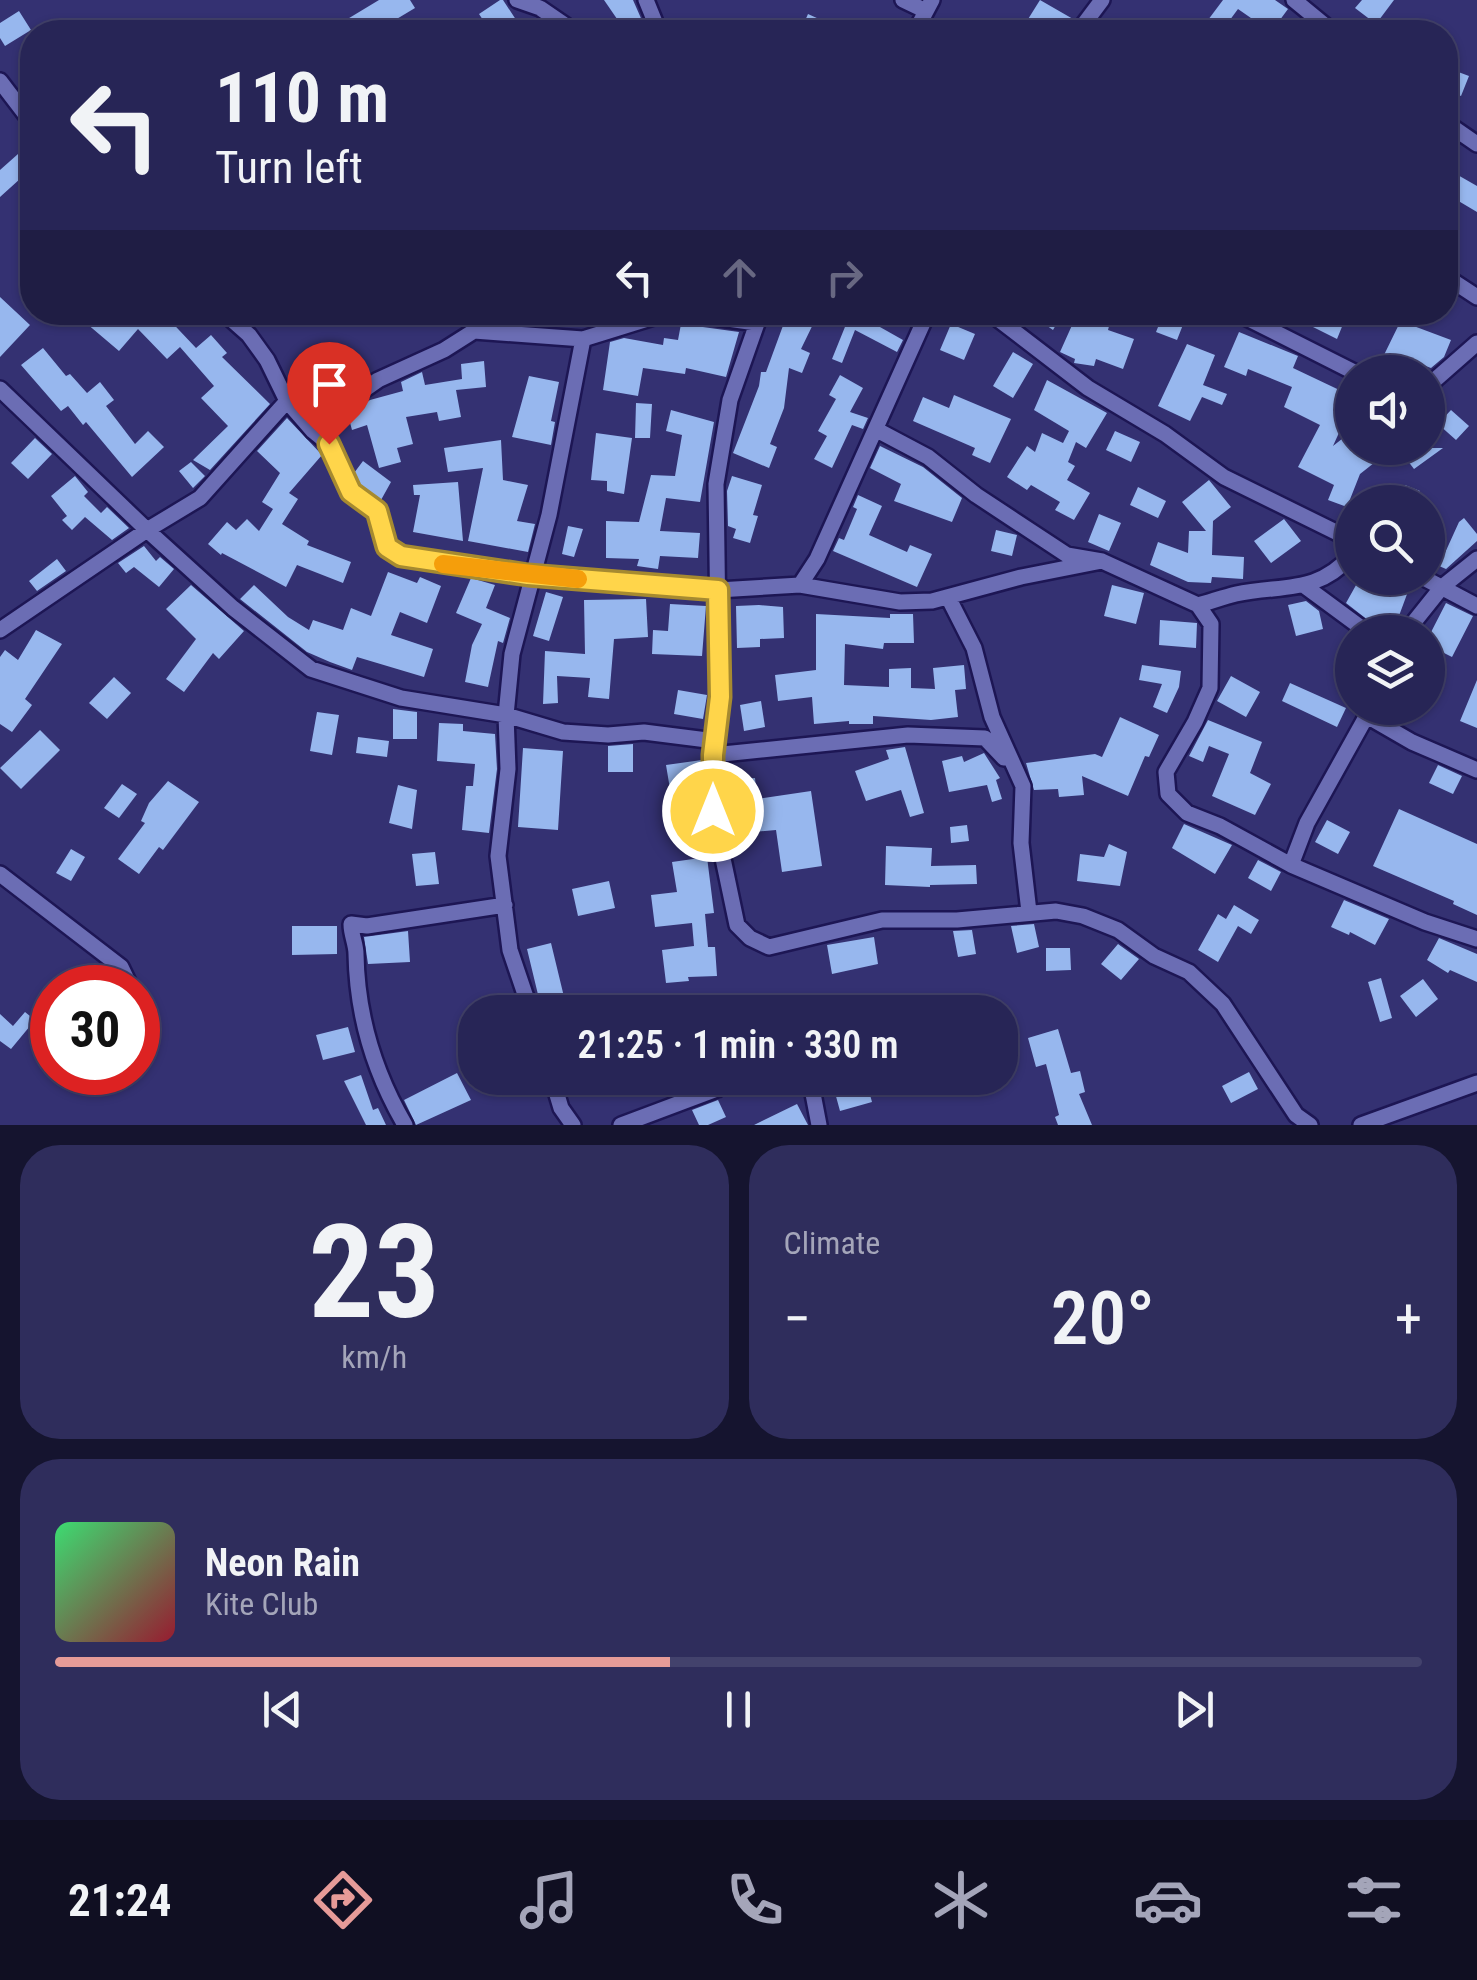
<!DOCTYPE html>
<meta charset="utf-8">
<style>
body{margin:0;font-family:"Roboto Condensed",sans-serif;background:#2f2d5c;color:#f1f3f6;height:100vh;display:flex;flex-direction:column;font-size:38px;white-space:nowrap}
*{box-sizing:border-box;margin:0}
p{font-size:32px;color:#a4a5b9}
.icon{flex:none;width:55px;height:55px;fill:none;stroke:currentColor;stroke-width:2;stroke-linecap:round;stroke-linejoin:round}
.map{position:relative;height:1125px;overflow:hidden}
.sheet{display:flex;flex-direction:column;gap:20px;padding:20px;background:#15142f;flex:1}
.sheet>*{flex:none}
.banner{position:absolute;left:20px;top:20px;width:1438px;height:305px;border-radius:40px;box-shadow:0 2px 8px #0004,0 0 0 2px #43426c;background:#272556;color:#f1f3f6;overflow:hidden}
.tools{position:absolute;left:1335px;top:355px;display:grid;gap:20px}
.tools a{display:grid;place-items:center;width:110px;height:110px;border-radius:50%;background:#272556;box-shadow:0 2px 8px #0004,0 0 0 2px #43426c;font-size:50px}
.speed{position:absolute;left:30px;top:965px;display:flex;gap:20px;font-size:50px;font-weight:700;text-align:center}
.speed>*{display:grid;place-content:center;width:130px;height:130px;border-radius:50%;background:#272556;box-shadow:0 2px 8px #0004,0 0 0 2px #43426c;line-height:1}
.speed .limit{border:15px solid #d22;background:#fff;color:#111}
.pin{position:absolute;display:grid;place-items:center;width:85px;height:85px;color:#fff;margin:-102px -42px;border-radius:50% 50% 50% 0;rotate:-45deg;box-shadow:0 0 10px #0007}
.pin .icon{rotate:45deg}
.me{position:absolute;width:110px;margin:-55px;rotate:0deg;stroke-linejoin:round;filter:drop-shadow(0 0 8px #0008)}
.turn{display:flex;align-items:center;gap:35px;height:210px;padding:0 30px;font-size:45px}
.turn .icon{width:130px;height:130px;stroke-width:2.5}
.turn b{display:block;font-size:70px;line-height:85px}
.lanes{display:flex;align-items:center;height:95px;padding:0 30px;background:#0003;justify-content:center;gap:50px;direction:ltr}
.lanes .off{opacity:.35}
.big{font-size:75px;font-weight:600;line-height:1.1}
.sheet .widget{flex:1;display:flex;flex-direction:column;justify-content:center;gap:15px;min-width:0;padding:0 35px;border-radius:40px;background:#2f2d5c}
.sheet .dial{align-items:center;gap:0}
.dial b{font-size:130px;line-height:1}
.song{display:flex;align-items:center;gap:30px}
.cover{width:120px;height:120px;border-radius:15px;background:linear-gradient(135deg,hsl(140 70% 55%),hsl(350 70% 35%))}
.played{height:10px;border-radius:5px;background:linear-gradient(90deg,#e69b98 45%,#43426c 45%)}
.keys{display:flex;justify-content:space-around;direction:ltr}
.heat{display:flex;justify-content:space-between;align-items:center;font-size:55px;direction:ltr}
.sheet .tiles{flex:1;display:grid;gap:20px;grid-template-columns:1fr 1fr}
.widget:last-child{grid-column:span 2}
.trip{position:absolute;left:458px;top:995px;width:560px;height:100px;border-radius:40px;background:#272556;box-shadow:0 2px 8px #0004,0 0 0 2px #43426c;font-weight:600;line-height:100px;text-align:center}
.menu{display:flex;height:160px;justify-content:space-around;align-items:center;background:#100f22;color:#a4a5b9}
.menu .icon{width:70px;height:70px}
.menu .current{color:#e69b98}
.menu b{font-size:45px;color:#f1f3f6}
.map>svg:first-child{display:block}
</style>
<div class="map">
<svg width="1477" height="1125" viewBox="0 0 1477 1125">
<rect width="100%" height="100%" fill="#343172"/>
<path fill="#97b7ee" d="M379,0H410L415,8L375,32H326Z
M500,0H503L524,32H491L479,14Z
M604,0H633L647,32H626Z
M1040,0L1073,19L1067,32H1020Z
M1223,0H1275L1288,9L1271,32L1238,9L1221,32H1199Z
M1362,0H1394L1376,24L1355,8Z
M19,11L31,30L5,46L0,38V23Z
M808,14L830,24L827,32H800Z
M1445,67L1469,76L1461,96L1456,94L1447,111Z
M18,154L31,169L0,197V170Z
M1449,170L1477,186V212L1445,193V177Z
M0,297L30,325L0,357Z
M73,312H162L196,348L211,335L227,353L222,357L270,404L210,470L193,460L228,426L201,398L214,386L180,347L167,359L138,329L119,351Z
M479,312H527L525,323L478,318Z
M788,312H819L801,349L810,353L802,373L789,368L784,408L770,444L777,447L769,468L733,453L759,386L761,372H766Z
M851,312H867L864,318L903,340L897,352L855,330L842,363L832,359Z
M1027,312H1103L1112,315L1108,330L1134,339L1123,369L1096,359L1094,366L1074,363L1075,359L1060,352L1073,323L1061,316L1053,330Z
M1164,312H1188L1177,340L1156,332Z
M1283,312H1348L1337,339Z
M1405,312H1416L1411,325L1451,340L1444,357L1431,368L1407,359L1404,366L1383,357Z
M681,324L739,332L726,377L686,368L685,374L643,368L638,396L603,390L610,342L624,338L663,345L664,338L678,340Z
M951,324L975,334L964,360L940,350Z
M1239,332L1298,356L1293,368L1352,396V404L1333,446L1352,431V448H1393L1360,474L1347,507L1328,500L1334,485L1298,467L1320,425L1284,407L1292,387L1248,369L1246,376L1224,367Z
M1187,344L1215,355L1203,385L1227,394L1222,405L1202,397L1190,421L1158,406Z
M43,348L66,376L70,374L87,393L100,382L114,400L106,406L135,444L148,431L164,447L132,477L86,422L83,425L68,406L61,411L21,365Z
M1013,352L1033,364L1013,398L993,386Z
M484,361L486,387L456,390L461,417L439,421L437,412L406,417L413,444L397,448L401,462L379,468L367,425L352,430L348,415L370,400L403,391L401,382L422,372L425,385L462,379L461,364Z
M840,375L863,388L850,412L868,418L863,429L852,425L832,468L814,459L827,436L818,431L836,399L829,395Z
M529,376L559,382L551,421L555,422L551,445L512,437Z
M1047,380L1107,413L1086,448L1076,442L1068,462L1075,466L1067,480L1090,493L1074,520L1055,510L1060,502L1031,485L1027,490L1007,477L1027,446L1035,452L1042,433L1063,443L1069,431L1034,410Z
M954,395L1011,419L990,463L972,455L975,448L913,421L923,397L949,408Z
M636,403L652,404L650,438H635Z
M671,410L714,422L700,502L666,498L660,531L700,533L698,558L660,556L658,569L637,566L639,559L606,558V521L639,522L651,475L675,476L682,435L666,431Z
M1451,410L1469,426L1456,440L1438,424Z
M287,418L322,455L289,493L298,499L282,524L309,541L307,545L351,562L343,583L297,565L286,587L222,553L221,555L208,544L227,522L236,530L247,519L259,531L273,509L262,502L280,473L257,451Z
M1115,431L1140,442L1131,462L1106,450Z
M596,433L632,438L624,494L607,491V481L591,480Z
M35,438L52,454L28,479L11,463Z
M501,440L503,480L528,485L517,521L535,524L528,552L468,541L483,468L448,472L444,448Z
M880,446L923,467L962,498L952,522L894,501L901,484L870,468Z
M1398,448H1443L1414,469Z
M363,461L391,482L381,500L360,484L354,473Z
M191,462L205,476L193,488L179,471Z
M75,476L88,492L84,496L101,513L107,507L129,528L112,540L85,517L72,530L62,520L67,516L51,496Z
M732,476L762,485L753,515L758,516L750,543L733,538L736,529L728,526L727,491Z
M1209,480L1231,507L1213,521L1212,555L1244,557L1243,579L1212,577L1211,583L1188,582L1150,565L1158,542L1188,553L1189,531H1206L1182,502Z
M458,482L463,541L413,532L420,495H414L413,485Z
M1405,485L1420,491L1417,502H1398Z
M1138,487L1166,501L1158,518L1130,505Z
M858,495L882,506L869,535L907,552L910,545L932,554L917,587L833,551L839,538L844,540L857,509L853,507Z
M1428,511L1444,526L1428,544Z
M1099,514L1121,523L1109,551L1088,542Z
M1464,518L1477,534V541L1446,569L1439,566L1459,522Z
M1284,519L1301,541L1271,563L1254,541Z
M568,526L583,529L574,557L562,554Z
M996,530L1017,535L1012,556L991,551Z
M144,546L156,561L160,557L174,569L159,587L134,567L126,573L118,563Z
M57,559L66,571L37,591L29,581Z
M388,572L417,583L420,577L441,586L427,623L400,612L391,635L433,649L424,677L357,657L352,670L330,662L307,652L240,599L254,585L288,617L309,630L313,620L343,630L351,608L371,616Z
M471,578L495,585L486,608L510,618L503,643L498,641L488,687L465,682L472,645L482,624L456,613Z
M1360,578L1374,586L1378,578H1413L1393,632L1378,628L1346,603Z
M191,585L244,631L219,659L213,653L184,692L166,679L196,639L166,609Z
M1112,585L1144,593L1136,624L1104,616Z
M546,592L563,597L549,641L533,636Z
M646,599L648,637L614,639L609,699L588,697L590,678L557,676L558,703L543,704L545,651L585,654L584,600Z
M1306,601L1319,611L1323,629L1296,636L1288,605Z
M1446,603L1473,616L1452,657L1428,645V638Z
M670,604L706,606L702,656L652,654L653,630L668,631Z
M759,605L783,607L784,638L760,639V647L737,648L736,606Z
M816,614L890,618V614H913L914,643H884L883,649L845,644L844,685L889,687V669L911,668V688L935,689L933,668L964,665L966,689L955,690L958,717L931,720L873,716V724H849V721L814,724L812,697L778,701L775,675L816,670Z
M1160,620L1197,623L1196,648L1159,645Z
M36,630L62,644L25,699L32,705L12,732L0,724V657L5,650L18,660Z
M1142,665L1181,671L1179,687L1167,713L1153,707L1162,684L1139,680Z
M1231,676L1260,692L1246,717L1217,701Z
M114,677L131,693L107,719L89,703Z
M1477,680V728L1460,721Z
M1290,683L1346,708L1337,727L1282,701Z
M678,690L707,695L703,719L674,714Z
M761,701L765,727L744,731L740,705Z
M393,709L417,712V739H393Z
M317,712L339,715L332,755L310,751Z
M1120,717L1159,735L1149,757L1145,756L1128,796L1082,776L1084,795L1059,797L1058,789L1034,790L1026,763L1095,754L1102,757Z
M1208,720L1262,742L1250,773L1271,784L1255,815L1212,796L1229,754L1209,746L1203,762L1189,756Z
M439,723L463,724V731L495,734L497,769L489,833L462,830L466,786H473L475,764L437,761Z
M40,730L60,750L21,789L0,768Z
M358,737L389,741L387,757L356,753Z
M633,744V772H608V746Z
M905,747L924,813L910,817L901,790L866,801L855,771L889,759L886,750Z
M523,748L563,751L558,830L518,827Z
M984,753L1000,778L996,780L1002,799L992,802L987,785L949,792L942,761L962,756L964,762Z
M702,760V785L670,789L666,765Z
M1438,765L1462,776L1453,794L1429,783Z
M755,778L757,799L811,791L822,866L782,872L776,830L731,834L727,780Z
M168,781L199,802L163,850L159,847L139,874L118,859L145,823L141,821L149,803Z
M122,784L137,794L119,818L104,808Z
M398,785L417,790L412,829L389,823Z
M1399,809L1477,844V915L1453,904L1454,901L1373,866Z
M1327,820L1350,832L1338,854L1315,842Z
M1184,824L1232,845L1215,874L1172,848Z
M967,825L969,841L951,843L950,827Z
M1109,844L1127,852L1120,886L1077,881L1080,854L1104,857Z
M886,846L932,848L931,866L976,865L977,884L930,885V887L885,885Z
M71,849L85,857L71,881L56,873Z
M435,852L439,884L416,886L412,854Z
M707,857L714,913L705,914L708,947H715L717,976L688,977L689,981L666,983L662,950L694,946L692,923L655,927L651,895L677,892L672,862Z
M1258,860L1281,872L1271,891L1248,878Z
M609,881L615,908L578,916L572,889Z
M1344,900L1389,919L1375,945L1350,932L1349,935L1331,927Z
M1234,905L1259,920L1251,934L1238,926L1218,962L1198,950L1218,914L1226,919Z
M1034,924L1039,947L1017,953L1011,926Z
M292,926H337V954L292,955Z
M972,930L976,954L958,957L953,931Z
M408,931L410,962L368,964L364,937Z
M874,937L878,964L832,974L827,945Z
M1439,938L1477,954V982L1450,970L1448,973L1427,960Z
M551,943L565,1001L541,1007L527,949Z
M1118,944L1139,959L1121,980L1101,964Z
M1046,948H1070L1071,970L1046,971Z
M1381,978L1392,1018L1380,1022L1368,982Z
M1423,979L1438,999L1416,1017L1400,996Z
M796,994L800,1008L781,1012L778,999Z
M25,1012L35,1020L11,1049L0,1041V1014L13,1026Z
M348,1027L355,1052L323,1060L316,1035Z
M1058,1029L1071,1073L1080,1071L1085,1092L1079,1094L1092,1125H1058L1055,1117L1059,1115L1046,1064L1036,1067L1028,1038Z
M1249,1072L1258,1089L1231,1103L1222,1086Z
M457,1073L471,1100L416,1125L404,1100Z
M361,1075L373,1110L378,1108L386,1125H366L344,1081Z
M866,1080L872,1102L840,1111L834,1089Z
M718,1100L726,1117L708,1125H699L692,1110Z
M797,1104L808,1125H754Z"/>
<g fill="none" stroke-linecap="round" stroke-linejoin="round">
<defs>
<path id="street" d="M517,0L540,8L575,32
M646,0L659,32
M903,0L926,11
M1294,0L1333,32
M915,32L932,0
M1078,32L1102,0
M0,81L32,123
M1445,122L1477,144
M1445,276L1477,297
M223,312L249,335L267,360L287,401L313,431L329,444L351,493L377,511L387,547L401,556L528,575L718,590L800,585L900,602L932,601L1021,577L1102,561
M678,312L756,323
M761,312L730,400L716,484L719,697L713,755V811L737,925L750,938L769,947L882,920H957L1056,911L1083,916L1118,930L1154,956L1189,972L1223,1004L1296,1115L1310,1125
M989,312L1088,388L1165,434L1224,477L1352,540
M1235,312L1354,372
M1428,386L1477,343
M0,389L147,530L233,608L311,669L401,698L506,715L563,732L608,735L644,732L715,741
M877,430L928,457L976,495L1067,555L1102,561L1198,605L1211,624L1210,688L1195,722L1166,772L1168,794L1187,813L1220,826L1291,865L1425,922L1477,939
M313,431L328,415L378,380L444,350L474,331L583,339
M1424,578L1477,606
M800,585L817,559L928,312
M1306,587L1367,632
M948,597L974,648L992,717L1023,786L1021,843L1029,912
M1198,605C1210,602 1223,597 1236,594C1283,584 1316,595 1352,555
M0,630L147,530L200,498L287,401
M1406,632L1442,587L1477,559
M1367,716L1412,742L1477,770
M713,755L908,735L985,738L1004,758
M1291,865L1307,823L1371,708
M0,874L121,967L131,988
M531,1012L510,950L498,856L508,769L506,715L512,654L549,515L583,339L670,312
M552,1078L561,1108L573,1125
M810,1078L819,1125
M405,1125C374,1072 357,1016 356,954C356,944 351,935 351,924L367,926L505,905
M621,1125L717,1089L736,1078
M1361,1125L1477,1083"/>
</defs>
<use href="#street" stroke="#1d1654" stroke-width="20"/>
<use href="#street" stroke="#6b6db4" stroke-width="15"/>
</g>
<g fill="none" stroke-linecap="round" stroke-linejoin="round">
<defs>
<path id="route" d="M329,444L351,492L377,511L387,547L401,556L528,575L718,590L720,697L713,755V811"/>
</defs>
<use href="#route" stroke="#a68a30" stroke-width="25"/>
<use href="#route" stroke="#ffd54a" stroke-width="18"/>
<path stroke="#f59e0b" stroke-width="18" d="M443,564L578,579"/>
</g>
</svg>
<div class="tools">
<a><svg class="icon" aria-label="sound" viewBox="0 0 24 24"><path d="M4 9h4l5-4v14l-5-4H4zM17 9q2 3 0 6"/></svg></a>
<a><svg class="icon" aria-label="search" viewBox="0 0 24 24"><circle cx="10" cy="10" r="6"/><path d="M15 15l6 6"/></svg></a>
<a><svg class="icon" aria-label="layers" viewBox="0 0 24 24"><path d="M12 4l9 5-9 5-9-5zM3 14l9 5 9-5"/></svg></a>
</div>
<div class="speed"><div class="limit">30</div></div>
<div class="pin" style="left:329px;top:444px;background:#d93025"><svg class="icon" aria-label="arrive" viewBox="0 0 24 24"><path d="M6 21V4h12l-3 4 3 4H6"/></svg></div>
<svg class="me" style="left:713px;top:811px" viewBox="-20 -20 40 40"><circle r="17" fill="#ffd54a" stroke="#fff" stroke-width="3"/><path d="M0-11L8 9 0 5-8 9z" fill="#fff"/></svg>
<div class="trip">21:25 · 1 min · 330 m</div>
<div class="banner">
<div class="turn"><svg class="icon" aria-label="left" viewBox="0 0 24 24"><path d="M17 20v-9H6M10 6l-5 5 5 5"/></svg><div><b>110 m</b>Turn left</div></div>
<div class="lanes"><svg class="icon" aria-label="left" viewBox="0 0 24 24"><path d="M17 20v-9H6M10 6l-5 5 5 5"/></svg><svg class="icon off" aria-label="ahead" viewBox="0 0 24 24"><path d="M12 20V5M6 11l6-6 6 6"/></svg><svg class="icon off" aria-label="right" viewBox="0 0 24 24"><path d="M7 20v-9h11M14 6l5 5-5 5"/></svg></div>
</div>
</div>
<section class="sheet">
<div class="tiles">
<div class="widget dial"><b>23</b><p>km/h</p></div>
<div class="widget"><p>Climate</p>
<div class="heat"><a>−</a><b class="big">20°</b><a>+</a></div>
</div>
<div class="widget">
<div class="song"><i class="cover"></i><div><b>Neon Rain</b><p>Kite Club</p></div></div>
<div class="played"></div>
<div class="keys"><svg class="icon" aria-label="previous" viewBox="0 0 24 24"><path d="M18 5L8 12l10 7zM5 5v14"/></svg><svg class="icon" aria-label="pause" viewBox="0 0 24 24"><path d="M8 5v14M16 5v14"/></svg><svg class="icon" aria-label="next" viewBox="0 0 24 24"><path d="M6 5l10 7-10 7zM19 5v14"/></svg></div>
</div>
</div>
</section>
<nav class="menu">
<b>21:24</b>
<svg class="icon current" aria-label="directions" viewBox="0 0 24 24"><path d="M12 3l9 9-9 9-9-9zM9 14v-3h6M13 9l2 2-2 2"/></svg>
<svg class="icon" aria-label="music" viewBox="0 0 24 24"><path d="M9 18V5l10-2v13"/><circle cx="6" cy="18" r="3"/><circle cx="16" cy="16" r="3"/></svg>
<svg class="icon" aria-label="phone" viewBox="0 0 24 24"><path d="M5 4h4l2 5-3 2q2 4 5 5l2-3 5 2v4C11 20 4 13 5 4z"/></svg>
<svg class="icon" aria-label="climate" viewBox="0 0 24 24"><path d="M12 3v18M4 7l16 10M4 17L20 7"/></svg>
<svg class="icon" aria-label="car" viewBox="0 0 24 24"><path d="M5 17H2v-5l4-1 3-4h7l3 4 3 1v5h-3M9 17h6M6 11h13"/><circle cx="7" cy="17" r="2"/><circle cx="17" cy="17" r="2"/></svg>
<svg class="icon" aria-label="filters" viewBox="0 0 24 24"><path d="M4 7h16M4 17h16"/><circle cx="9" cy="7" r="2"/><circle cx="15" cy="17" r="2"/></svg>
</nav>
